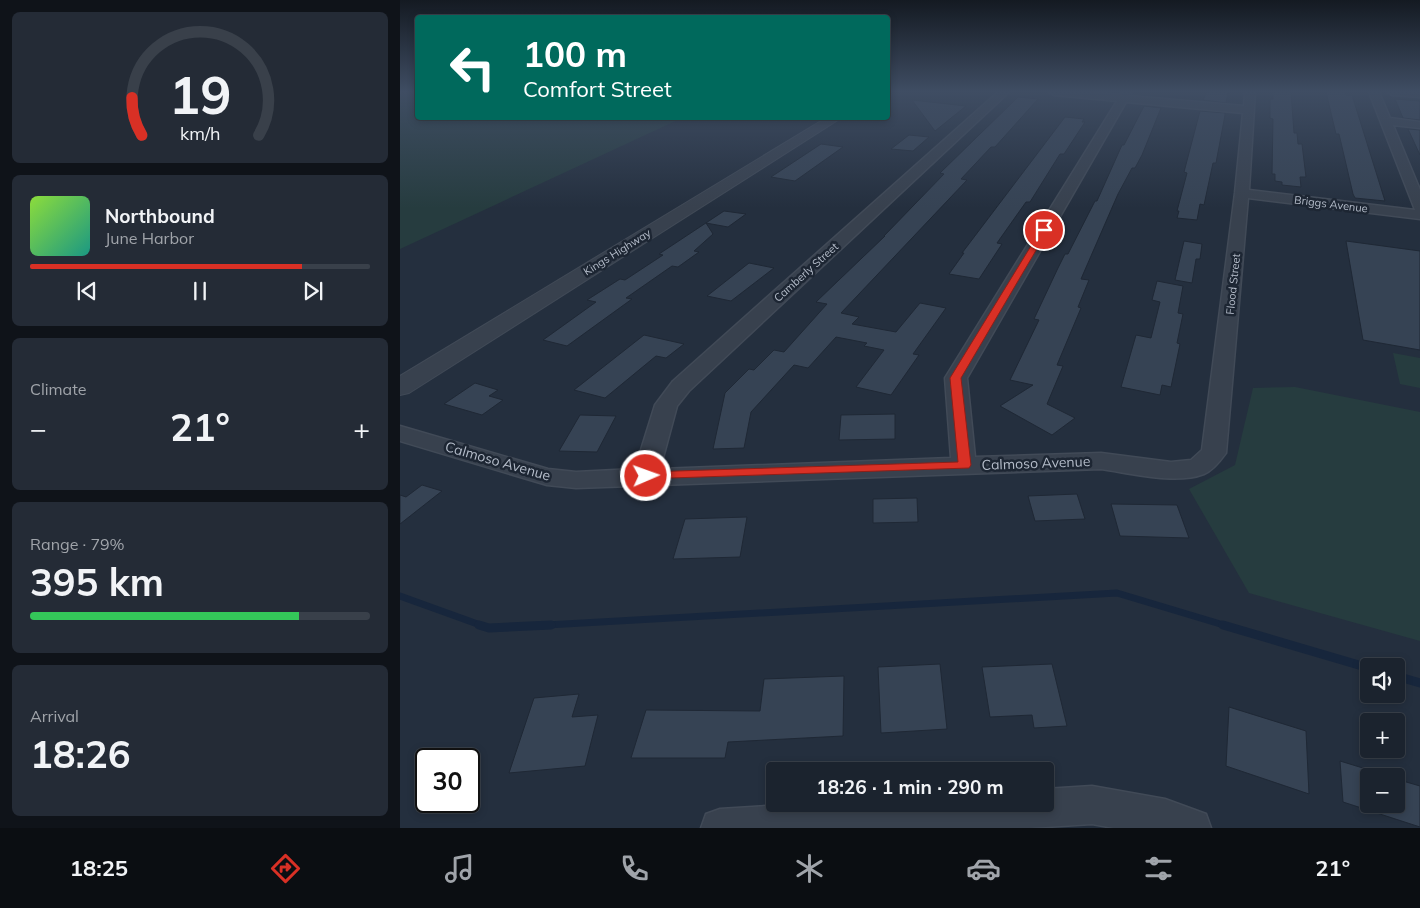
<!DOCTYPE html>
<meta charset="utf-8">
<style>
body{margin:0;font-family:Mulish,sans-serif;background:#242b36;color:#f1f3f6;height:100vh;display:flex;flex-direction:column;font-size:19px;white-space:nowrap}
*{box-sizing:border-box;margin:0}
p{font-size:16px;color:#a0a4aa}
.icon{flex:none;width:28px;height:28px;fill:none;stroke:currentColor;stroke-width:2;stroke-linecap:round;stroke-linejoin:round}
.map{position:relative;flex:1;overflow:hidden}
.drawer{display:flex;flex-direction:column;gap:12px;padding:12px;background:#0f1319;width:400px}
.drawer>*{flex:none}
.top-card{position:absolute;left:15px;top:15px;width:475px;height:105px;border-radius:5px;box-shadow:0 2px 8px #0003,0 0 0 1px #39404a;background:#00695c;color:#fff;overflow:hidden}
.fabs{position:absolute;left:960px;top:658px;display:grid;gap:10px}
.fabs a{display:grid;place-items:center;width:45px;height:45px;border-radius:5px;background:#1b232e;box-shadow:0 2px 8px #0003,0 0 0 1px #39404a;font-size:25px}
.speed{position:absolute;left:15px;top:748px;display:flex;gap:10px;font-size:25px;font-weight:700;text-align:center}
.speed>*{display:grid;place-content:center;width:65px;height:65px;border-radius:50%;background:#1b232e;box-shadow:0 2px 8px #0003,0 0 0 1px #39404a;line-height:1}
.speed .limit{border:2px solid #111;border-radius:8px;background:#fff;color:#111}
.pin{position:absolute;display:grid;place-items:center;width:42px;height:42px;color:#fff;margin:-21px;border:2px solid #fff;border-radius:50%;box-shadow:0 1px 5px #0007}
.me{position:absolute;width:55px;margin:-28px;rotate:88deg;stroke-linejoin:round;filter:drop-shadow(0 0 4px #0008)}
.turn{display:flex;align-items:center;gap:18px;height:105px;padding:0 25px;font-size:22px}
.turn .icon{width:65px;height:65px;stroke-width:2.5}
.turn b{display:block;font-size:35px;line-height:42px}
.big{font-size:38px;font-weight:700;line-height:1.1}
.drawer .card{flex:1;display:flex;flex-direction:column;justify-content:center;gap:8px;min-width:0;padding:0 18px;border-radius:8px;background:#242b36}
.drawer .dial{align-items:center;gap:0}
.dial svg{height:130px;overflow:visible;fill:none;stroke:#39404a;stroke-width:7;stroke-linecap:round;text-anchor:middle}
.dial text{fill:#f1f3f6;stroke:none}
.song{display:flex;align-items:center;gap:15px}
.cover{width:60px;height:60px;border-radius:8px;background:linear-gradient(135deg,hsl(90 70% 55%),hsl(170 70% 35%))}
.played{height:5px;border-radius:2px;background:linear-gradient(90deg,#d93025 80%,#39404a 80%)}
.keys{display:flex;justify-content:space-around;direction:ltr}
.heat{display:flex;justify-content:space-between;align-items:center;font-size:28px;direction:ltr}
.charge{height:8px;border-radius:4px;background:linear-gradient(90deg,#34c759 79%,#39404a 0)}
.trip{position:absolute;left:366px;top:762px;width:288px;height:50px;border-radius:5px;background:#1b232e;box-shadow:0 2px 8px #0003,0 0 0 1px #39404a;font-weight:700;line-height:50px;text-align:center}
.menu{display:flex;height:80px;justify-content:space-around;align-items:center;background:#0b0e12;color:#a0a4aa}
.menu .icon{width:35px;height:35px}
.menu .selected{color:#d93025}
.menu b{font-size:22px;color:#f1f3f6}
main{display:flex;flex:1;min-height:0}
.map>svg:first-child{display:block}
</style>
<main>
<section class="drawer">
<div class="card dial"><svg viewBox="0 0 100 80">
<path d="M14 69A42 42 0 1 1 86 69"/>
<path d="M14 69A42 42 0 0 1 8 46" stroke="#d93025"/>
<text x="50" y="56" font-size="32" font-weight="700">19</text>
<text x="50" y="72" font-size="11">km/h</text>
</svg></div>
<div class="card">
<div class="song"><i class="cover"></i><div><b>Northbound</b><p>June Harbor</p></div></div>
<div class="played"></div>
<div class="keys"><svg class="icon" aria-label="previous" viewBox="0 0 24 24"><path d="M18 5L8 12l10 7zM5 5v14"/></svg><svg class="icon" aria-label="pause" viewBox="0 0 24 24"><path d="M8 5v14M16 5v14"/></svg><svg class="icon" aria-label="next" viewBox="0 0 24 24"><path d="M6 5l10 7-10 7zM19 5v14"/></svg></div>
</div>
<div class="card"><p>Climate</p>
<div class="heat"><a>−</a><b class="big">21°</b><a>+</a></div>
</div>
<div class="card"><p>Range · 79%</p><b class="big">395 km</b><div class="charge"></div></div>
<div class="card"><p>Arrival</p><b class="big">18:26</b></div>
</section>
<div class="map">
<svg width="1020" height="828" viewBox="0 0 1020 828">
<rect width="100%" height="100%" fill="#242f3e"/>
<path fill="#263c3f" d="M0,92H17L18,118H282L0,249Z
M993,353L1020,358V388L1000,384Z
M895,387L1020,412V641L849,593L789,489L835,465L853,388Z"/>
<g fill="none" stroke-linecap="round" stroke-linejoin="round">
<path stroke="#17263c" stroke-width="7" d="M0,596L83,626
M129,626L717,593L827,626"/>
<path stroke="#17263c" stroke-width="9" d="M79,625L89,628L151,625
M823,625L969,668
M996,676L1020,683"/>
</g>
<path fill="#364354" stroke="#1f2835" d="M807,92H828L826,103L803,100Z
M873,92H891L894,133H897L898,144H902L906,177H900L901,187L882,185V182L875,181V174H872L873,119L870,118V99H873Z
M926,92H945L946,95H952L985,201L955,198L953,194L939,134H936Z
M618,97L638,99L595,147H591L561,179L567,180L441,313L459,317L452,324L496,332L520,303L546,308L513,354L519,355L491,395L456,387L484,350L464,346L467,343L436,337L408,368L394,365L351,412L344,448L313,449L325,393L349,369L354,370L374,350L384,352L427,304L416,302L485,236H484L544,174L540,173Z
M995,99L1020,101V120L1003,118Z
M512,100L566,106L535,131Z
M744,106L761,108L742,155L735,168H732L718,194L681,279L689,280L678,307L681,308L657,365L663,366L647,404L675,418L652,435L600,406L633,385L610,380L639,320L634,319L658,268L665,254H668L695,201H697L722,145H724Z
M800,111L825,113V115L816,163H813L804,205L800,204L797,220L777,218L779,211H777L787,173L784,172Z
M665,117L684,119L682,122H685L664,154H660L630,202H626L597,243L602,244L579,279L549,274L564,253H562Z
M1008,129L1020,130V155Z
M509,135L529,137L513,151L491,149Z
M421,144L443,147L395,181L371,177Z
M324,211L346,214L328,227L306,223L313,234L294,251L299,252L278,267L272,266L226,298L232,299L167,346L143,340L196,302L187,300L220,279L225,280L263,255L259,254Z
M784,241L802,244L800,259H796L792,283L775,280Z
M946,241L1020,251V350L963,340Z
M349,263L374,268L331,301L307,296Z
M757,281L783,286L778,313L783,314L777,343L780,344L771,387L762,385L760,395L721,387L736,335L751,338L760,302L752,300Z
M244,335L284,344L266,358L256,356L205,398L174,390Z
M75,383L98,390L89,396L103,400L82,415L44,404Z
M495,414V439L439,440L441,415Z
M180,415L216,416L197,452L159,451Z
M22,485L42,491L0,524V495L6,497Z
M677,494L685,519L635,521L628,496Z
M517,498L518,522L473,523V499Z
M711,504L777,505L789,538L720,536Z
M347,517L340,557L273,559L285,519Z
M540,664L547,729L481,733L478,667Z
M652,664L667,726L634,728L632,715L590,717L582,667Z
M444,676L443,736L328,742L325,758H231L246,710L360,711L364,679Z
M179,694L172,717L198,715L185,766L109,773L134,698Z
M829,707L906,731L909,794L826,766Z
M940,761L989,776H969V804H996V779L1020,786V827L943,802Z"/>
<g fill="none" stroke-linecap="round" stroke-linejoin="round">
<defs>
<path id="minor" d="M598,92H609L289,391L277,406L260,469L551,458L545,378L717,101L654,95L649,92H685L720,95L722,92H732L730,96L844,106L845,92H855L849,190L1015,210L969,92H979L990,118L1020,122V128L993,125L1020,190V219L848,198L826,453C821,460 812,471 804,474C776,485 730,473 701,469L176,488L147,485L0,441V426L148,469L176,472L235,469L255,405L273,381ZM726,102L843,113L835,193L802,450L791,460L771,462L701,453L575,457L567,378Z
M987,92H1020V97L992,95Z
M692,786L765,799L806,814L811,828H714L692,824L629,828H301L306,814L320,809L399,804H645V789Z"/>
<path id="tertiary" d="M426,118H441L9,393L0,395V376Z"/>
</defs>
<use href="#minor" stroke="#414a57" stroke-width="3"/>
<use href="#tertiary" stroke="#414a57" stroke-width="2"/>
<use href="#minor" fill="#38414e" fill-rule="evenodd"/>
<use href="#tertiary" fill="#38414e" fill-rule="evenodd"/>
</g>
<linearGradient id="sky" x2="0" y2="1"><stop stop-color="#141a22"/><stop offset="0.44" stop-color="#3f4d63"/><stop offset="1" stop-color="#3f4d63" stop-opacity="0"/></linearGradient>
<rect width="1020" height="208" fill="url(#sky)"/>
<path fill="#d93025" stroke="#8d1f18" d="M642,228L648,230L561,378L571,465L569,468L241,479L240,476L241,473L246,472L558,462L550,378Z"/>
<g text-anchor="middle" stroke-width="5" stroke-linejoin="round" paint-order="stroke">
<g font-size="11" fill="#b4bcc9" stroke="#1d2633">
<text transform="translate(931 204) rotate(7)" y="4">Briggs Avenue</text>
<text transform="translate(217 252) rotate(-32)" y="4">Kings Highway</text>
<text transform="translate(406 272) rotate(-42)" y="4">Camberly Street</text>
<text transform="translate(833 284) rotate(-84)" y="4">Flood Street</text>
</g>
<g font-size="14" fill="#b4bcc9" stroke="#1d2633">
<text transform="translate(98 461) rotate(16)" y="5">Calmoso Avenue</text>
<text transform="translate(636 463) rotate(-2)" y="5">Calmoso Avenue</text>
</g>
</g>
</svg>
<div class="fabs">
<a><svg class="icon" aria-label="sound" viewBox="0 0 24 24"><path d="M4 9h4l5-4v14l-5-4H4zM17 9q2 3 0 6"/></svg></a>
<a>+</a>
<a>−</a>
</div>
<div class="speed"><div class="limit">30</div></div>
<div class="pin" style="left:644px;top:230px;background:#d93025"><svg class="icon" aria-label="arrive" viewBox="0 0 24 24"><path d="M6 21V4h12l-3 4 3 4H6"/></svg></div>
<svg class="me" style="left:246px;top:476px" viewBox="-20 -20 40 40"><circle r="17" fill="#d93025" stroke="#fff" stroke-width="3"/><path d="M0-11L8 9 0 5-8 9z" fill="#fff"/></svg>
<div class="trip">18:26 · 1 min · 290 m</div>
<div class="top-card">
<div class="turn"><svg class="icon" aria-label="left" viewBox="0 0 24 24"><path d="M17 20v-9H6M10 6l-5 5 5 5"/></svg><div><b>100 m</b>Comfort Street</div></div>
</div>
</div>
</main>
<nav class="menu">
<b>18:25</b>
<svg class="icon selected" aria-label="directions" viewBox="0 0 24 24"><path d="M12 3l9 9-9 9-9-9zM9 14v-3h6M13 9l2 2-2 2"/></svg>
<svg class="icon" aria-label="music" viewBox="0 0 24 24"><path d="M9 18V5l10-2v13"/><circle cx="6" cy="18" r="3"/><circle cx="16" cy="16" r="3"/></svg>
<svg class="icon" aria-label="phone" viewBox="0 0 24 24"><path d="M5 4h4l2 5-3 2q2 4 5 5l2-3 5 2v4C11 20 4 13 5 4z"/></svg>
<svg class="icon" aria-label="climate" viewBox="0 0 24 24"><path d="M12 3v18M4 7l16 10M4 17L20 7"/></svg>
<svg class="icon" aria-label="car" viewBox="0 0 24 24"><path d="M5 17H2v-5l4-1 3-4h7l3 4 3 1v5h-3M9 17h6M6 11h13"/><circle cx="7" cy="17" r="2"/><circle cx="17" cy="17" r="2"/></svg>
<svg class="icon" aria-label="filters" viewBox="0 0 24 24"><path d="M4 7h16M4 17h16"/><circle cx="9" cy="7" r="2"/><circle cx="15" cy="17" r="2"/></svg>
<b>21°</b>
</nav>
